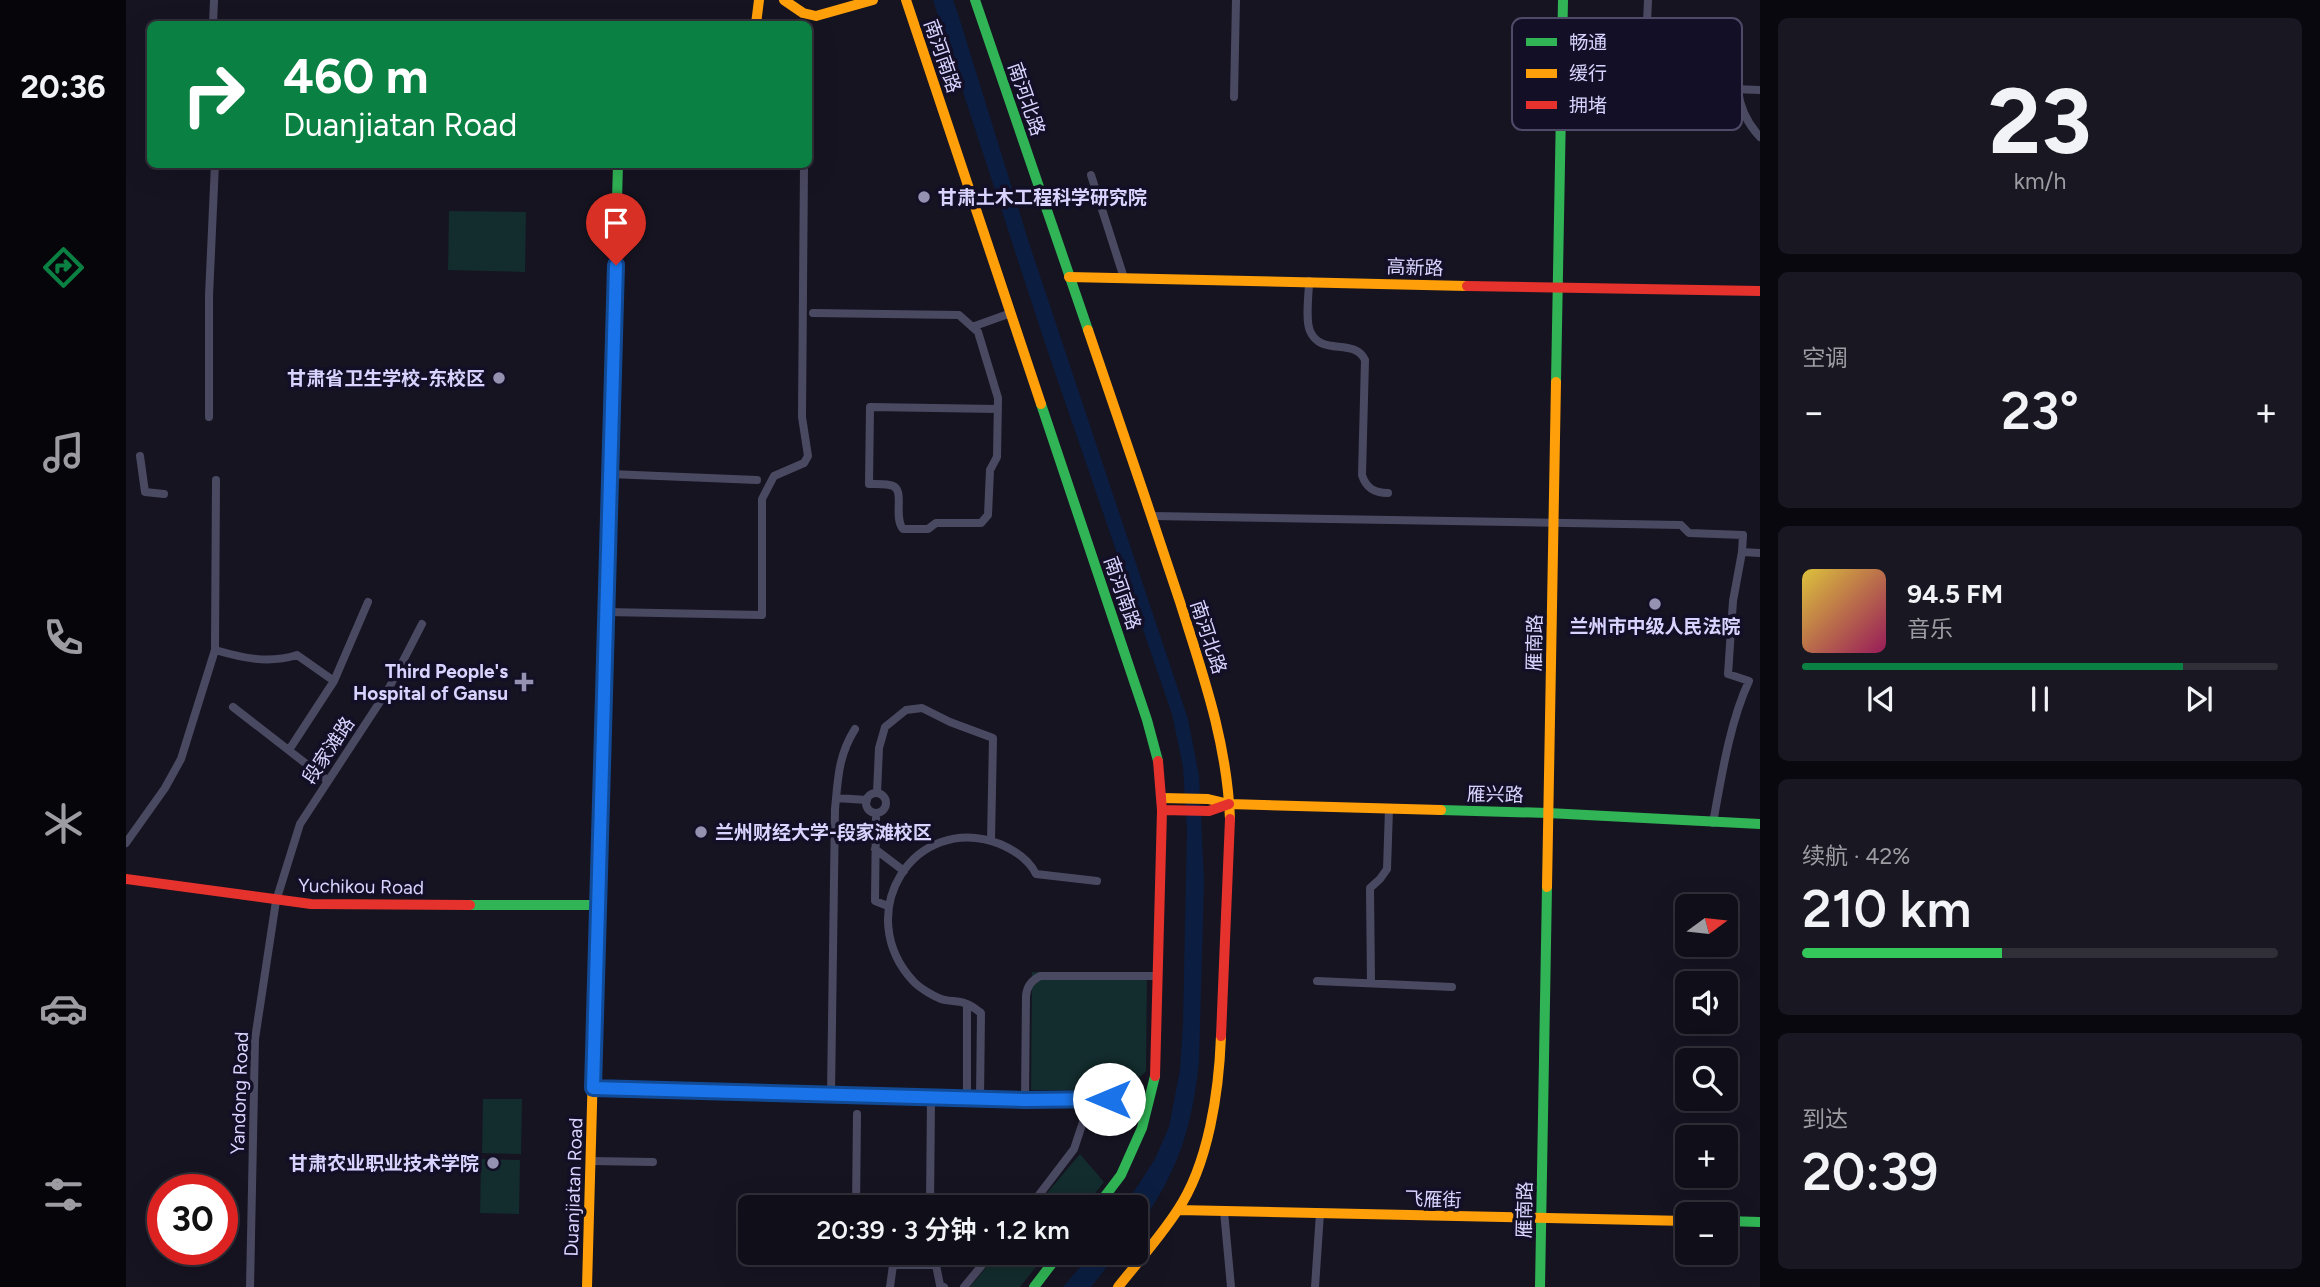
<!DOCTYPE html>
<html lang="zh">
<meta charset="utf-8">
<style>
body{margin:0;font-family:Figtree,"Noto Sans SC",sans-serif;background:#191822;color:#f1f3f6;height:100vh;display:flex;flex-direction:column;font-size:26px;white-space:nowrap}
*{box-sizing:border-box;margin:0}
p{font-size:23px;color:#9c9ca2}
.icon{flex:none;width:38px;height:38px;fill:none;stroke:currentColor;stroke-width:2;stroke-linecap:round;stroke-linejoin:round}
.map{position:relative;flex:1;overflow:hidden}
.panel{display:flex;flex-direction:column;gap:18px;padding:18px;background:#09080e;width:560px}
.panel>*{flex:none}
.hud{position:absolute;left:21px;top:21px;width:665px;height:147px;border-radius:10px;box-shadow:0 7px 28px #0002,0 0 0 2px #302f38;background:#0b8043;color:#fff;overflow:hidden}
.needle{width:46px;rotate:75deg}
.fabs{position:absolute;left:1549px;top:894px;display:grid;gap:14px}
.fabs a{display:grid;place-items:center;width:63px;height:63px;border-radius:10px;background:#100f19;box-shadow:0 7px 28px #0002,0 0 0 2px #302f38;font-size:35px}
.speed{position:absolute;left:21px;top:1174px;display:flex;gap:14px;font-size:35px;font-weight:700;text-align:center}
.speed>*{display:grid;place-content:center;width:91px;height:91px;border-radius:50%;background:#100f19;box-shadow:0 7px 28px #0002,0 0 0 2px #302f38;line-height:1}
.speed .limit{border:10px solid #d22;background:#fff;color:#111}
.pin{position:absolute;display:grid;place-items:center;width:60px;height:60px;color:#fff;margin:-72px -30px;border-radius:50% 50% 50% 0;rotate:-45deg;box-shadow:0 0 7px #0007}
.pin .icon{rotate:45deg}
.me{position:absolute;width:77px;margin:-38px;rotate:270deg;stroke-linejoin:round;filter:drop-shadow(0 0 5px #0008)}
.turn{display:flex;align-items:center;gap:24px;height:147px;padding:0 21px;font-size:32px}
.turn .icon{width:91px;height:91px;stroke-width:2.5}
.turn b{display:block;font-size:49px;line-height:60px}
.big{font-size:52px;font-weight:600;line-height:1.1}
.panel .widget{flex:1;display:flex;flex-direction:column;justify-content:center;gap:10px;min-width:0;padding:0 24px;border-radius:10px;background:#191822}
.panel .dial{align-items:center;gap:0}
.dial b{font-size:91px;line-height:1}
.song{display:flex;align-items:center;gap:21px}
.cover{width:84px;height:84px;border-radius:10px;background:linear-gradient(135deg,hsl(50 70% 55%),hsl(330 70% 35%))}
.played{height:7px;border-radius:4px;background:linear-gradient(90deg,#0b8043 80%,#302f38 80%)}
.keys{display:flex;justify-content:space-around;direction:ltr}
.heat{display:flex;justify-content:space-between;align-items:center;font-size:38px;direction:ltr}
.charge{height:10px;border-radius:5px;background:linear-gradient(90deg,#34c759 42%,#302f38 0)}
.trip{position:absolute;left:612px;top:1195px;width:410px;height:70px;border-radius:10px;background:#100f19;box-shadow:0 7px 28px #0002,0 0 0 2px #302f38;font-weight:600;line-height:70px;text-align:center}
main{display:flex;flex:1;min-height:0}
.tab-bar{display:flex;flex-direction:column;width:126px;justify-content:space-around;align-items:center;background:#06060a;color:#9c9ca2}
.tab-bar .icon{width:49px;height:49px}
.tab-bar .selected{color:#0b8043}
.tab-bar b{font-size:32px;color:#f1f3f6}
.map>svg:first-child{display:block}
</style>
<main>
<nav class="tab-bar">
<b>20:36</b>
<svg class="icon selected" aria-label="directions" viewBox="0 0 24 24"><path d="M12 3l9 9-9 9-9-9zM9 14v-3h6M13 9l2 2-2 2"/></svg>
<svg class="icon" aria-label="music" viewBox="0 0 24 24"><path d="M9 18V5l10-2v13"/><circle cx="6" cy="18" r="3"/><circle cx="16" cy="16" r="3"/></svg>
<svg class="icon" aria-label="phone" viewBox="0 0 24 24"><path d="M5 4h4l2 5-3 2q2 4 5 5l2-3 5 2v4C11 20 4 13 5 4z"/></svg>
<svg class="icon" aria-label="climate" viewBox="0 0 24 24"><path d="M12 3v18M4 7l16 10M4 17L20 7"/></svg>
<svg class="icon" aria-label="car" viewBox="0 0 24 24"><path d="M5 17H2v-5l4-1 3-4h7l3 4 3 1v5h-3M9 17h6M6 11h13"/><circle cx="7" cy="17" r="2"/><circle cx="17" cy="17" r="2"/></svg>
<svg class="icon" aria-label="filters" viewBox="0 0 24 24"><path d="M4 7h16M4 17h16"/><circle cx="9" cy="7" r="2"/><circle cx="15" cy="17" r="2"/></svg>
</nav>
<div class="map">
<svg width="1634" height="1287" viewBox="0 0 1634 1287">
<rect width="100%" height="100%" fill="#161421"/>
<path fill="#132c2d" d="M323,211L400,212L399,272L322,270Z
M906,972L1021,974L1020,1071L1000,1091L905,1090Z
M357,1099H396L395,1154L356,1153Z
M954,1154L978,1182L958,1207H909Z
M355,1159L394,1160L393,1214L354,1213Z
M872,1253H921L894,1287H844Z"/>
<path fill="#0b1e41" d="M807,0H827L832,14L903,243L1062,719L1073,776L1078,880L1073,1061C1066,1130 1051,1174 1010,1231V1208L998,1207L1029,1159L1043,1127L1054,1070L1057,1024L1061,831L1057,766L1046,714L920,346Z
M966,1253H992L965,1287H937Z"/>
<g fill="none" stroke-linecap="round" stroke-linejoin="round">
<path stroke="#4a4962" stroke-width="8" d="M1522,0L1520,45C1533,61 1546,68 1566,72L1573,84L1578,88L1634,90
M87,24L88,0
M1612,90C1614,109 1621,123 1634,137
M1108,97L1110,0
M965,175L998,278
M1183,281C1183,294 1179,319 1184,331C1195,357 1228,337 1239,360L1236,475C1240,488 1248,493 1262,493
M687,313L833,315L852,332L872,398L871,457L864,470L862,515L855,523H810L802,529H777C767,517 779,491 767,486C760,483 750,484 743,484L744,407L872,409
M846,327L885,313
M83,417V296L89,164
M14,456L19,492L38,494
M484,474L631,480
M1026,516L1555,525L1563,533L1617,535L1616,552L1607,601L1602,674L1623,681C1604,721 1595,779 1587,823
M1616,552L1634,553
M480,612L636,615V499L648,476L678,463L682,456L676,417L678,164
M89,650C117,658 142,664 171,655L208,681
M107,707L201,780
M163,750L208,681L242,602
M740 803a10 10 0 1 1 20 0a10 10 0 1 1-20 0Z
M751,793L753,748L759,727L780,710L796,708L824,722L867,738L865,841
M710,798L741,800
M750,814L749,901L762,906
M0,843L39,788L55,759L89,650L90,480
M749,849L778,871
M1191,981L1326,987
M1245,983L1244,888L1254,879L1261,869L1263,809
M467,1089L899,1100C940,1099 981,1096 1022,1104
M705,1094L709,809C712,779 712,756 729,729
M841,1098V1004
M854,1099L855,1013C851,1010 846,1006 841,1004C833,1000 823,1002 815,999C807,996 794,988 788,982C724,914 788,811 874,844C888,850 903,860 910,874L971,881
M899,1100L900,996C901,986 905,981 914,976H1031
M465,1161L527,1162
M730,1208L731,1114
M804,1208L805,1097
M903,1208L948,1149L965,1098
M1098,1211L1105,1287
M124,1287L129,1039L150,901L174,824L263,688L296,624
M764,1287L767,1265H810L814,1285L818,1287
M838,1287L866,1253
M1189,1287L1194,1213"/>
<path stroke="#30b455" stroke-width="10" d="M849,0L962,330
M1430,382L1437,0
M915,404L1021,720L1032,761
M478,663L492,164
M1315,810L1422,813L1634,824
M344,905H472
M970,1208L995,1175L1016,1128L1029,1076
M1600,1221L1634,1222
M908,1287L934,1253
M1414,1287L1421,887"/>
<path stroke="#ff9f0a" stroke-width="10" d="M658,0L677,13L690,16L747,0
M780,0L915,404
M630,24L633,0
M943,277L1341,286
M962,330C993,421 1024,511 1054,602C1077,675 1101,742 1104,819
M1036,798L1082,799L1103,804L1315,810
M1421,887L1430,382
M1052,1210L1561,1221
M461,1287L471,924
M992,1287C1012,1262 1034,1237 1051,1211C1083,1164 1093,1090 1095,1036"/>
<path stroke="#e5322d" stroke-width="10" d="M1341,286L1634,291
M1036,810L1083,811L1103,804
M0,879L185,904L344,905
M471,924L478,663
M1095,1036L1104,819
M1029,1076L1036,810L1032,761"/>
</g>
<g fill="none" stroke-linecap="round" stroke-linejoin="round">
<defs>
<path id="route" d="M490,265L467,1088L899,1100L983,1099"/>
</defs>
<use href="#route" stroke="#114b97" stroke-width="18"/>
<use href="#route" stroke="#1a73e8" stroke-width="12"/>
</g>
<g fill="#9591b1" stroke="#130f26" stroke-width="2.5">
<circle cx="798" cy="197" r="7"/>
<circle cx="373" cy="378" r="7"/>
<circle cx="1529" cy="604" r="7"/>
<path d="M394.5 671.5h7v7h7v7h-7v7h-7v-7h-7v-7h7z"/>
<circle cx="575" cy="832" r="7"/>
<circle cx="367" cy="1163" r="7"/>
</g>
<g text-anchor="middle" stroke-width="7" stroke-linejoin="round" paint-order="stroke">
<g font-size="19" fill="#d9d4ff" stroke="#130f26">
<text transform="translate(817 56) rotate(71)" y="7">南河南路</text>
<text transform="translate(901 99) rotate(71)" y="7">南河北路</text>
<text transform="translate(1289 267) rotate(2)" y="7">高新路</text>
<text transform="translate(997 593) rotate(71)" y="7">南河南路</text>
<text transform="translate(1083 637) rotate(72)" y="7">南河北路</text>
<text transform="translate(1408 643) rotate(-89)" y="7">雁南路</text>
<text transform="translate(202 750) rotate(-56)" y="7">段家滩路</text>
<text transform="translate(1369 794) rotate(1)" y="7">雁兴路</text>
<text transform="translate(235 886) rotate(1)" y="7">Yuchikou Road</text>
<text transform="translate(113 1093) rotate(-88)" y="7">Yandong Road</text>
<text transform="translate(447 1187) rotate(-88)" y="7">Duanjiatan Road</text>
<text transform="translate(1307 1199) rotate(2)" y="7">飞雁街</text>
<text transform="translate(1398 1210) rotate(-89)" y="7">雁南路</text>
</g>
<g font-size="19" font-weight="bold" fill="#d9d4ff" stroke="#130f26" text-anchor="end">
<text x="812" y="204" text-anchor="start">甘肃土木工程科学研究院</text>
<text x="359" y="385">甘肃省卫生学校-东校区</text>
<text x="1529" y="633" text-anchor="middle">兰州市中级人民法院</text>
<text x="382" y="678">Third People's<tspan x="382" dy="22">Hospital of Gansu</tspan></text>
<text x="589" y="839" text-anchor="start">兰州财经大学-段家滩校区</text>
<text x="353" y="1170">甘肃农业职业技术学院</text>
</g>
</g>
<rect x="1386" y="18" width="230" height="112" rx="10" fill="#130f26" stroke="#4e4a67" stroke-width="2"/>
<rect x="1400" y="38" width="31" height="8" fill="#30b455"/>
<rect x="1400" y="69" width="31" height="9" fill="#ff9f0a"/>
<rect x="1400" y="101" width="31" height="8" fill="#e5322d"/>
<g font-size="19" fill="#d9d4ff">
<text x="1443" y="49">畅通</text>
<text x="1443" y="80">缓行</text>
<text x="1443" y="112">拥堵</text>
</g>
</svg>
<div class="fabs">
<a><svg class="needle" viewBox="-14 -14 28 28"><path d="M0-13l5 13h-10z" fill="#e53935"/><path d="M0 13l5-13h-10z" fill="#9c9ca2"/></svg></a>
<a><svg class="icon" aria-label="sound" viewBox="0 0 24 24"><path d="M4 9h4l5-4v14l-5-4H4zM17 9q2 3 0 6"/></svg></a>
<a><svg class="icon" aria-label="search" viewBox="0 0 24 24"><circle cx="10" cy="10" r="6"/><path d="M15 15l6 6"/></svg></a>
<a>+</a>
<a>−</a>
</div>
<div class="speed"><div class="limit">30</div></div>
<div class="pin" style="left:490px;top:265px;background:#d93025"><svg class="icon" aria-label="arrive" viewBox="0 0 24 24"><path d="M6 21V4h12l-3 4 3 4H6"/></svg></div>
<svg class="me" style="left:983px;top:1099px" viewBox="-20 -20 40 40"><circle r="19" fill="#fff"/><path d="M0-13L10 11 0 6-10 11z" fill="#1a73e8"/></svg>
<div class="trip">20:39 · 3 分钟 · 1.2 km</div>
<div class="hud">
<div class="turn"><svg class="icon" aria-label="right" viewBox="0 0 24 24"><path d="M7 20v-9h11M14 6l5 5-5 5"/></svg><div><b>460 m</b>Duanjiatan Road</div></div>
</div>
</div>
<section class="panel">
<div class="widget dial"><b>23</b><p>km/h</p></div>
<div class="widget"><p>空调</p>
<div class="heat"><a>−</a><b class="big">23°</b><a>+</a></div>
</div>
<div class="widget">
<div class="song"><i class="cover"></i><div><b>94.5 FM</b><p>音乐</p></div></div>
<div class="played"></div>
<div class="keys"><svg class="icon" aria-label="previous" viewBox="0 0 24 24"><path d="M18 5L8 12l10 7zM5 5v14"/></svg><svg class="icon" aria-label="pause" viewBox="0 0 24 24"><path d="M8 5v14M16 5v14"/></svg><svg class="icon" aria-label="next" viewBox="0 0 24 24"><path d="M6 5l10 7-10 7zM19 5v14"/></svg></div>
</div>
<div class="widget"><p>续航 · 42%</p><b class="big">210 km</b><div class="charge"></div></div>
<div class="widget"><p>到达</p><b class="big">20:39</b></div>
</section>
</main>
